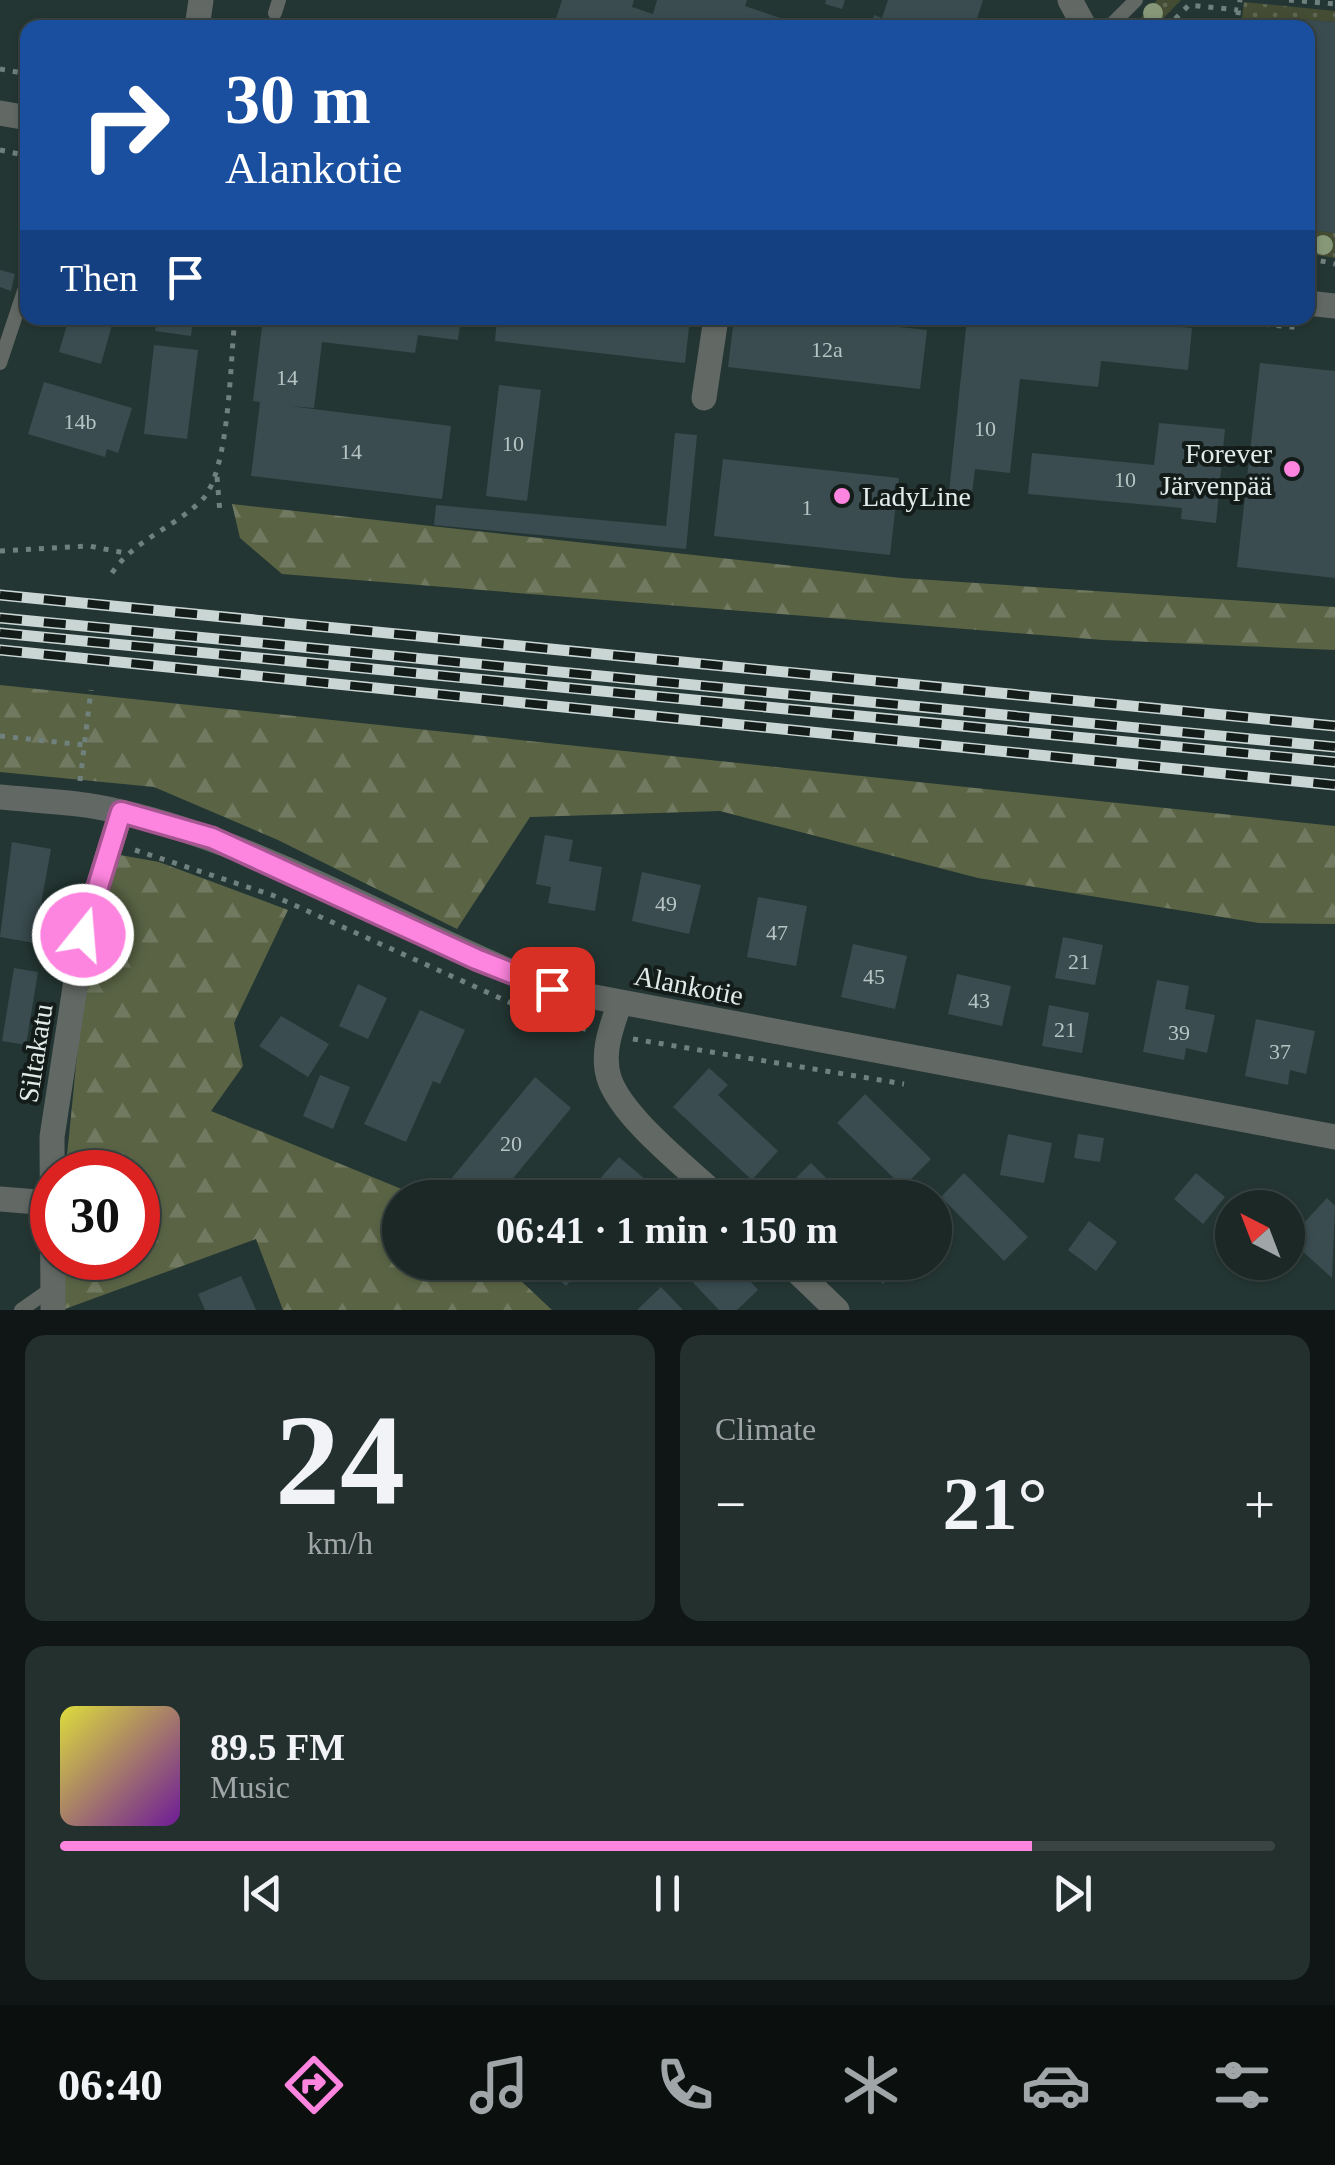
<!DOCTYPE html>
<meta charset="utf-8">
<style>
body{margin:0;font-family:Georgia,serif;background:#24302e;color:#f1f3f6;height:100vh;display:flex;flex-direction:column;font-size:38px;white-space:nowrap}
*{box-sizing:border-box;margin:0}
p{font-size:32px;color:#a0a6a7}
.icon{flex:none;width:55px;height:55px;fill:none;stroke:currentColor;stroke-width:2;stroke-linecap:round;stroke-linejoin:round}
.map{position:relative;height:1310px;overflow:hidden}
.drawer{display:flex;flex-direction:column;gap:25px;padding:25px;background:#0f1615;flex:1}
.drawer>*{flex:none}
.hud{position:absolute;left:20px;top:20px;width:1295px;height:305px;border-radius:20px;box-shadow:0 2px 8px #0004,0 0 0 2px #394443;background:#1a4fa0;color:#fff;overflow:hidden}
.needle{width:65px;rotate:318deg}
.tools{position:absolute;left:1215px;top:1190px;display:grid;gap:20px}
.tools a{display:grid;place-items:center;width:90px;height:90px;border-radius:50%;background:#1b2826;box-shadow:0 2px 8px #0004,0 0 0 2px #394443;font-size:50px}
.speed{position:absolute;left:30px;top:1150px;display:flex;gap:20px;font-size:50px;font-weight:700;text-align:center}
.speed>*{display:grid;place-content:center;width:130px;height:130px;border-radius:50%;background:#1b2826;box-shadow:0 2px 8px #0004,0 0 0 2px #394443;line-height:1}
.speed .limit{border:15px solid #d22;background:#fff;color:#111}
.pin{position:absolute;display:grid;place-items:center;width:85px;height:85px;color:#fff;margin:-42px;border-radius:20px;box-shadow:0 5px 15px #0006}
.me{position:absolute;width:110px;margin:-55px;rotate:17deg;stroke-linejoin:round;filter:drop-shadow(0 0 8px #0008)}
.turn{display:flex;align-items:center;gap:35px;height:210px;padding:0 40px;font-size:45px}
.turn .icon{width:130px;height:130px;stroke-width:2.5}
.turn b{display:block;font-size:70px;line-height:85px}
.then{display:flex;align-items:center;height:95px;padding:0 40px;background:#0003;gap:20px;font-size:38px}
.big{font-size:75px;font-weight:800;line-height:1.1}
.drawer .widget{flex:1;display:flex;flex-direction:column;justify-content:center;gap:15px;min-width:0;padding:0 35px;border-radius:20px;background:#24302e}
.drawer .dial{align-items:center;gap:0}
.dial b{font-size:130px;line-height:1}
.song{display:flex;align-items:center;gap:30px}
.cover{width:120px;height:120px;border-radius:15px;background:linear-gradient(135deg,hsl(60 70% 55%),hsl(280 70% 35%))}
.played{height:10px;border-radius:5px;background:linear-gradient(90deg,#fe85df 80%,#394443 80%)}
.keys{display:flex;justify-content:space-around;direction:ltr}
.heat{display:flex;justify-content:space-between;align-items:center;font-size:55px;direction:ltr}
.drawer .tiles{flex:1;display:grid;gap:25px;grid-template-columns:1fr 1fr}
.widget:last-child{grid-column:span 2}
.trip{position:absolute;left:382px;top:1180px;width:570px;height:100px;border-radius:50px;background:#1b2826;box-shadow:0 2px 8px #0004,0 0 0 2px #394443;font-weight:800;line-height:100px;text-align:center}
.tabs{display:flex;height:160px;justify-content:space-around;align-items:center;background:#0b100f;color:#a0a6a7}
.tabs .icon{width:70px;height:70px}
.tabs .on{color:#fe85df}
.tabs b{font-size:45px;color:#f1f3f6}
.map>svg:first-child{display:block}
</style>
<div class="map">
<svg width="1335" height="1310" viewBox="0 0 1335 1310">
<defs>
<pattern id="grass-dots" width="8" height="8" patternUnits="userSpaceOnUse" patternTransform="scale(2.5)"><rect width="8" height="8" fill="#444c33"/><path d="M2 2h.1M6 6h.1" fill="none" stroke="#5f6651" stroke-width="1.8" stroke-linecap="round"/></pattern>
<pattern id="forest-firs" width="22" height="20" patternUnits="userSpaceOnUse" patternTransform="scale(2.5)"><rect width="22" height="20" fill="#5a6445"/><path d="M5 1l3.5 6h-7zM16 11l3.5 6h-7z" fill="#717a60"/></pattern>
</defs>
<rect width="100%" height="100%" fill="#243633"/>
<path fill="url(#grass-dots)" d="M1157,0H1181L1155,27H1146L1140,19Z
M1244,2L1335,11V22L1283,18L1281,27L1241,26Z
M1312,230L1335,233V258L1310,254Z"/>
<path fill="url(#forest-firs)" d="M232,504L901,578L1335,607V650L1103,640L282,574L240,538Z
M0,685L1335,826V924L1259,923L978,878L720,811L530,817L457,929L278,840L154,787L0,772Z
M120,855L159,862L288,910L234,1023L243,1066L211,1111L421,1197L400,1198V1262L502,1263L552,1310H283L256,1239L65,1309L63,1258H138V1172H65C77,1076 81,942 120,855Z"/>
<path fill="#3a4c50" d="M562,0H634L632,7L653,14L657,0H747L745,6L806,27L553,28Z
M826,0H845L842,9L825,4Z
M888,0H983L974,28H870L874,15L882,18Z
M1282,18L1335,22V233L1312,230L1308,28H1281Z
M0,270L15,274L11,291L0,287Z
M69,318H114L101,364L59,352Z
M157,318H193L191,336L155,331Z
M263,318H461L458,340L418,335L415,353L322,342L314,408L289,406L451,426L442,499L251,476L260,402L253,401Z
M497,318H690L685,363L495,341Z
M734,318H817L927,330L920,389L728,367Z
M967,318H1085L1192,328L1188,370L1101,361L1098,387L1020,379L1010,473L975,469L972,494L949,492Z
M154,345L198,350L187,439L144,434Z
M1260,363L1335,371V578L1237,567Z
M44,382L132,408L118,453L107,449L105,457L28,434Z
M499,385L541,390L527,501L486,496Z
M1159,423L1225,429L1216,523L1181,519L1182,508L1028,494L1032,453L1154,465Z
M675,433L697,435L686,549L434,525L436,505L666,526Z
M723,459L899,478L890,555L714,536Z
M545,835L573,840L569,861L602,867L595,911L548,903L551,887L536,884Z
M12,842L51,849L34,943L0,937Z
M642,872L701,885L689,934L632,921Z
M758,897L807,906L796,966L747,957Z
M1063,937L1103,945L1095,985L1055,978Z
M853,944L907,956L895,1009L841,997Z
M14,968L38,972L26,1045L2,1041Z
M957,974L1011,986L1002,1026L948,1014Z
M1157,980L1189,986L1185,1009L1215,1015L1207,1053L1186,1048L1184,1060L1143,1052Z
M358,984L387,998L368,1039L339,1026Z
M1049,1005L1089,1013L1082,1053L1042,1046Z
M420,1010L465,1030L440,1084L433,1081L406,1142L364,1124Z
M281,1016L329,1044L308,1077L259,1046Z
M1256,1019L1315,1031L1306,1074L1290,1070L1288,1085L1245,1076Z
M709,1068L728,1085L718,1095L778,1151L752,1180L673,1107Z
M320,1075L350,1087L333,1129L303,1116Z
M535,1077L571,1108L497,1198H473L451,1179Z
M865,1094L931,1159L903,1187L837,1123Z
M1008,1134L1052,1143L1044,1183L1000,1175Z
M1078,1134L1104,1138L1100,1162L1074,1158Z
M619,1157L653,1186L643,1198H583Z
M811,1163L846,1198H791L784,1190Z
M964,1173L1028,1237L1004,1261L941,1197Z
M1196,1173L1225,1197L1203,1224L1174,1199Z
M1327,1198L1335,1206L1332,1278L1289,1239Z
M1089,1221L1117,1242L1096,1271L1068,1250Z
M539,1262H587L566,1286Z
M691,1262H733L758,1290L737,1310H719L682,1271Z
M860,1262H904L883,1284Z
M241,1276L256,1310H205L198,1294Z
M661,1287L683,1310H637Z"/>
<g fill="none" stroke-linecap="round" stroke-linejoin="round">
<path stroke="#70807d" stroke-width="5" stroke-dasharray="5 8" stroke-linecap="butt" d="M1289,0L1335,4
M1166,28L1189,5L1238,10
M1236,28L1240,0
M0,69L28,74
M0,150L28,156
M1308,258L1335,264
M1199,318L1302,328
M217,477L220,513
M0,551L89,546L125,553
M112,573C135,539 174,528 202,500C230,470 230,360 235,318
M0,736L84,745
M80,781L91,690
M135,850L272,895L542,1017L588,1030
M633,1039L904,1084"/>
<path stroke="#626864" stroke-width="14" d="M275,13L279,0
M1108,28L1136,0
M0,363L28,279
M21,1310L51,1289"/>
<path stroke="#626864" stroke-width="25" d="M1070,0L1085,28
M197,28L201,0
M704,398L716,318
M0,797C40,801 82,802 121,812C268,846 411,934 552,989L1335,1137
M620,1002C612,1026 601,1052 609,1078C622,1118 688,1168 719,1198
M0,1199L50,1203
M787,1262L837,1310
M53,1310L52,1137L83,935L121,812"/>
<path stroke="#626864" stroke-width="25" d="M0,113L28,118
M1308,303L1335,306"/>
<defs>
<path id="rail" d="M0,595L1335,726
M0,618L1335,747
M0,633L1335,762
M0,650L1335,785"/>
</defs>
<use href="#rail" stroke="#cad6d4" stroke-width="11"/>
<use href="#rail" stroke="#141c1a" stroke-width="8" stroke-dasharray="22" stroke-linecap="butt"/>
</g>
<g fill="#869877">
<circle cx="1153" cy="13" r="10"/>
<circle cx="1323" cy="245" r="10"/>
</g>
<g fill="none" stroke-linecap="round" stroke-linejoin="round">
<defs>
<path id="route" d="M83,935L121,812L212,838L476,959L552,989"/>
</defs>
<use href="#route" stroke="#a55691" stroke-width="25"/>
<use href="#route" stroke="#fe85df" stroke-width="18"/>
</g>
<g fill="#fe85df" stroke="#141c1a" stroke-width="4">
<circle cx="1292" cy="469" r="10"/>
<circle cx="842" cy="496" r="10"/>
</g>
<g text-anchor="middle" stroke-width="8" stroke-linejoin="round" paint-order="stroke">
<g font-size="22" fill="#b7c4c4">
<text x="827" y="357">12a</text>
<text x="287" y="385">14</text>
<text x="80" y="429">14b</text>
<text x="985" y="436">10</text>
<text x="513" y="451">10</text>
<text x="351" y="459">14</text>
<text x="1125" y="487">10</text>
<text x="807" y="515">1</text>
<text x="666" y="911">49</text>
<text x="777" y="940">47</text>
<text x="1079" y="969">21</text>
<text x="874" y="984">45</text>
<text x="979" y="1008">43</text>
<text x="1065" y="1037">21</text>
<text x="1179" y="1040">39</text>
<text x="1280" y="1059">37</text>
<text x="511" y="1151">20</text>
</g>
<g font-size="28" fill="#e1ecea" stroke="#141c1a" text-anchor="end">
<text x="1272" y="463">Forever<tspan x="1272" dy="32">Järvenpää</tspan></text>
<text x="862" y="506" text-anchor="start">LadyLine</text>
</g>
<g font-size="28" fill="#e1ecea" stroke="#141c1a">
<text transform="translate(689 985) rotate(11)" y="10">Alankotie</text>
<text transform="translate(35 1053) rotate(-81)" y="10">Siltakatu</text>
</g>
</g>
</svg>
<div class="tools">
<a><svg class="needle" viewBox="-14 -14 28 28"><path d="M0-13l5 13h-10z" fill="#e53935"/><path d="M0 13l5-13h-10z" fill="#a0a6a7"/></svg></a>
</div>
<div class="speed"><div class="limit">30</div></div>
<div class="pin" style="left:552px;top:989px;background:#d93025"><svg class="icon" aria-label="arrive" viewBox="0 0 24 24"><path d="M6 21V4h12l-3 4 3 4H6"/></svg></div>
<svg class="me" style="left:83px;top:935px" viewBox="-20 -20 40 40"><circle r="17" fill="#fe85df" stroke="#fff" stroke-width="3"/><path d="M0-11L8 9 0 5-8 9z" fill="#fff"/></svg>
<div class="trip">06:41 · 1 min · 150 m</div>
<div class="hud">
<div class="turn"><svg class="icon" aria-label="right" viewBox="0 0 24 24"><path d="M7 20v-9h11M14 6l5 5-5 5"/></svg><div><b>30 m</b>Alankotie</div></div>
<div class="then">Then<svg class="icon" aria-label="arrive" viewBox="0 0 24 24"><path d="M6 21V4h12l-3 4 3 4H6"/></svg></div>
</div>
</div>
<section class="drawer">
<div class="tiles">
<div class="widget dial"><b>24</b><p>km/h</p></div>
<div class="widget"><p>Climate</p>
<div class="heat"><a>−</a><b class="big">21°</b><a>+</a></div>
</div>
<div class="widget">
<div class="song"><i class="cover"></i><div><b>89.5 FM</b><p>Music</p></div></div>
<div class="played"></div>
<div class="keys"><svg class="icon" aria-label="previous" viewBox="0 0 24 24"><path d="M18 5L8 12l10 7zM5 5v14"/></svg><svg class="icon" aria-label="pause" viewBox="0 0 24 24"><path d="M8 5v14M16 5v14"/></svg><svg class="icon" aria-label="next" viewBox="0 0 24 24"><path d="M6 5l10 7-10 7zM19 5v14"/></svg></div>
</div>
</div>
</section>
<nav class="tabs">
<b>06:40</b>
<svg class="icon on" aria-label="directions" viewBox="0 0 24 24"><path d="M12 3l9 9-9 9-9-9zM9 14v-3h6M13 9l2 2-2 2"/></svg>
<svg class="icon" aria-label="music" viewBox="0 0 24 24"><path d="M9 18V5l10-2v13"/><circle cx="6" cy="18" r="3"/><circle cx="16" cy="16" r="3"/></svg>
<svg class="icon" aria-label="phone" viewBox="0 0 24 24"><path d="M5 4h4l2 5-3 2q2 4 5 5l2-3 5 2v4C11 20 4 13 5 4z"/></svg>
<svg class="icon" aria-label="climate" viewBox="0 0 24 24"><path d="M12 3v18M4 7l16 10M4 17L20 7"/></svg>
<svg class="icon" aria-label="car" viewBox="0 0 24 24"><path d="M5 17H2v-5l4-1 3-4h7l3 4 3 1v5h-3M9 17h6M6 11h13"/><circle cx="7" cy="17" r="2"/><circle cx="17" cy="17" r="2"/></svg>
<svg class="icon" aria-label="filters" viewBox="0 0 24 24"><path d="M4 7h16M4 17h16"/><circle cx="9" cy="7" r="2"/><circle cx="15" cy="17" r="2"/></svg>
</nav>
